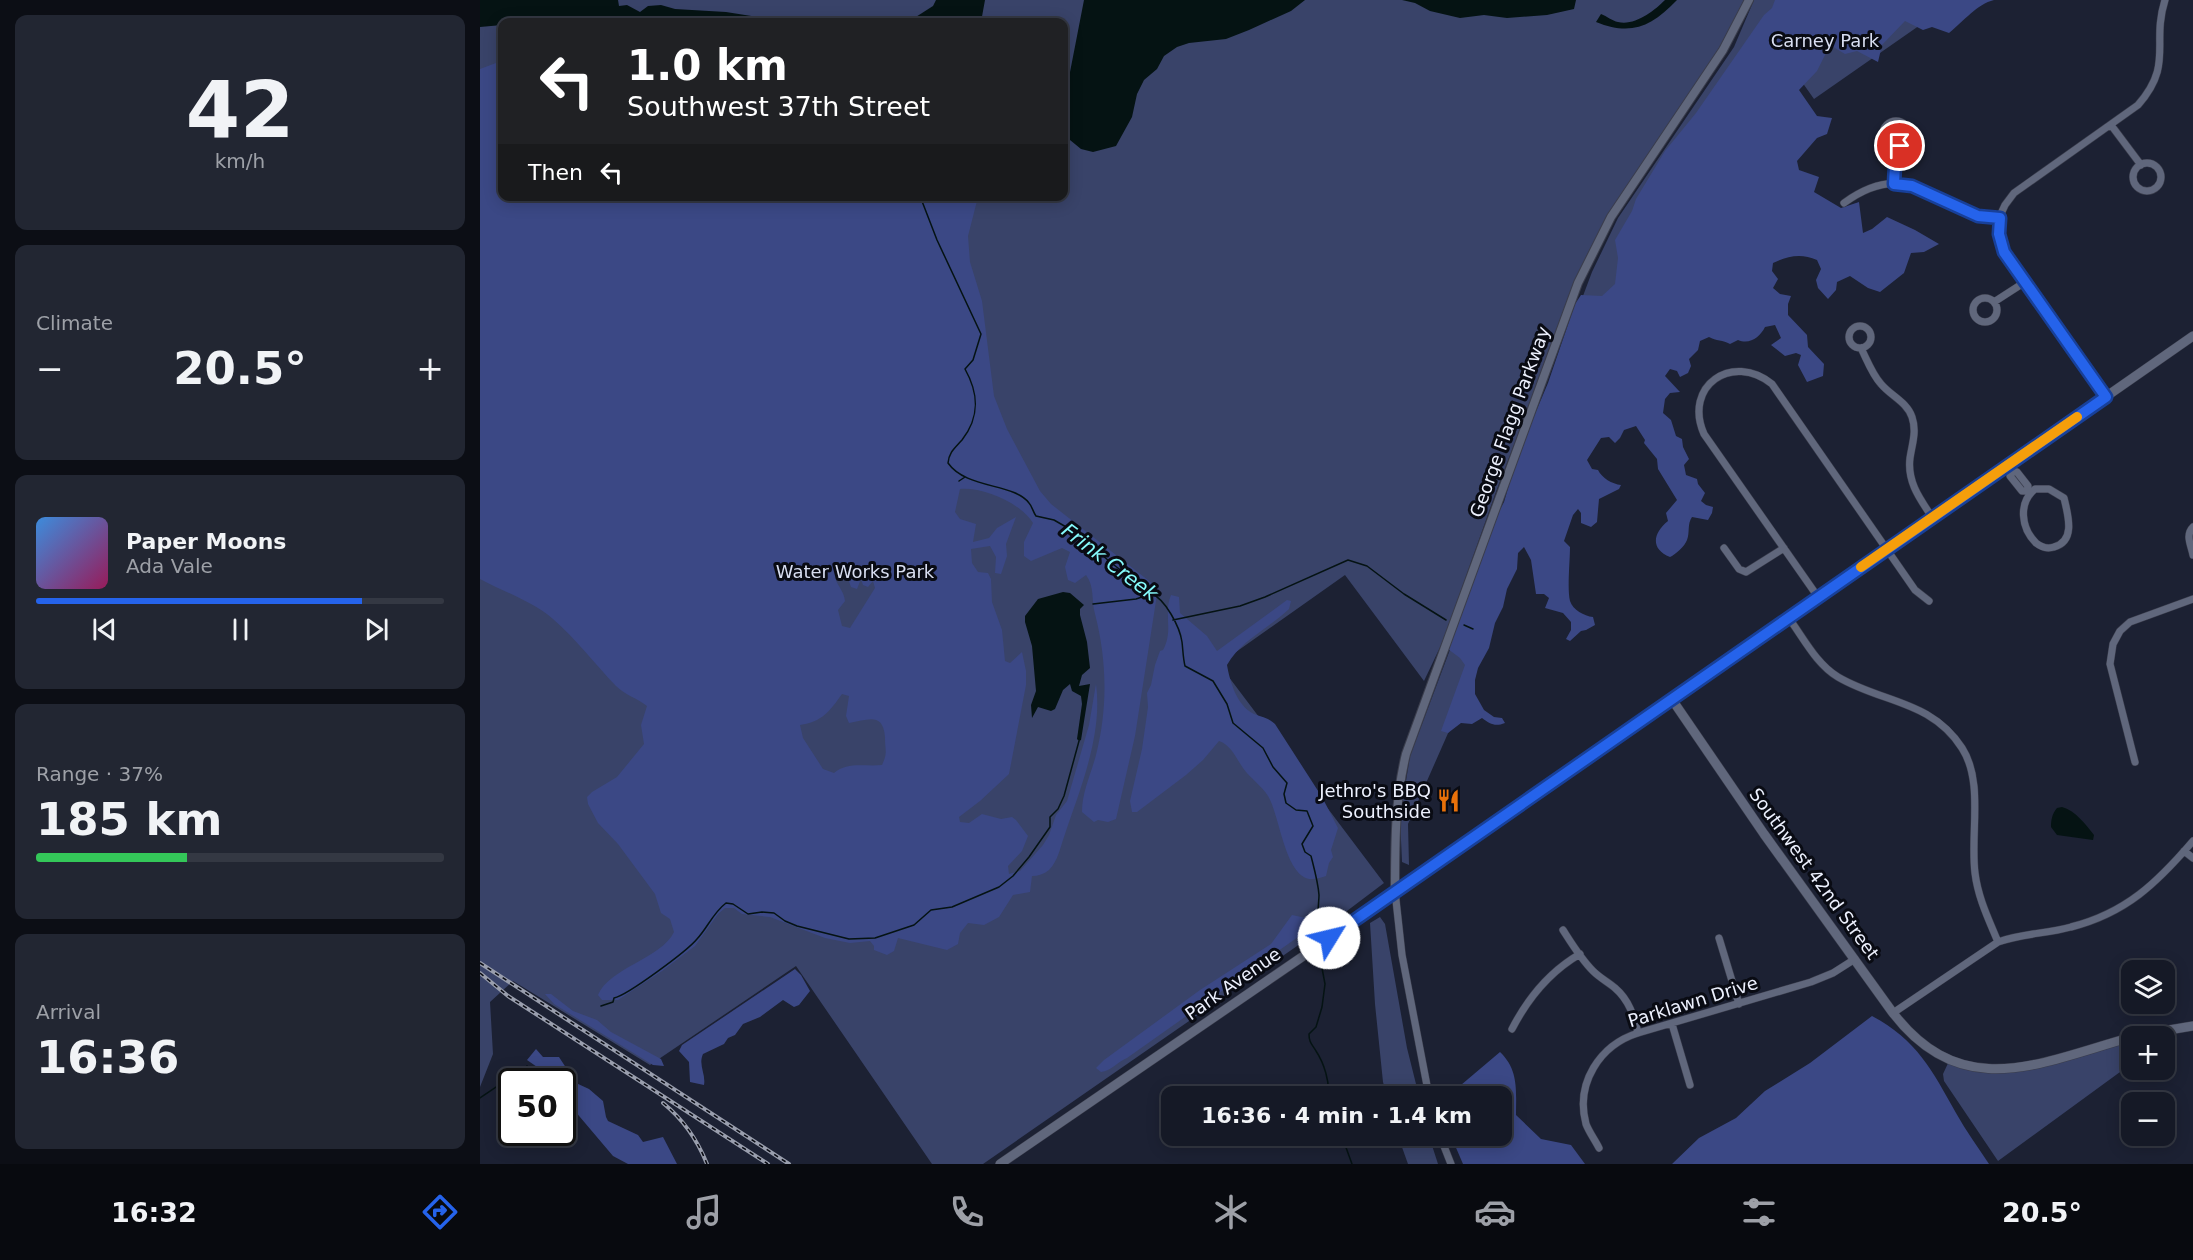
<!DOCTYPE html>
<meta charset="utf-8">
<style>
body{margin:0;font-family:"DejaVu Sans",sans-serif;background:#222632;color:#f1f3f6;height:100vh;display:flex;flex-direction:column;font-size:22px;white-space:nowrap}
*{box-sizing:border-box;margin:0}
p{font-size:20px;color:#9da0a7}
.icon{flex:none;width:33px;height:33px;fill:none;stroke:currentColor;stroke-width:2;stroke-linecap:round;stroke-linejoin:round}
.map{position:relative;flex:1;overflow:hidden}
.side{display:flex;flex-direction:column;gap:15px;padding:15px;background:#0c0e15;width:480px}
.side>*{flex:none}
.top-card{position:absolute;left:18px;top:18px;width:570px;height:183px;border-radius:12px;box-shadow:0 3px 15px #0003,0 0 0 2px #343843;background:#202124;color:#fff;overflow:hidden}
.controls{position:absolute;left:1641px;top:960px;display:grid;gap:12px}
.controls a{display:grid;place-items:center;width:54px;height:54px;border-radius:12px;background:#151926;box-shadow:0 3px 15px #0003,0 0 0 2px #343843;font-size:30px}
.speed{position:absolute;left:18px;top:1068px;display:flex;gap:12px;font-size:30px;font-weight:700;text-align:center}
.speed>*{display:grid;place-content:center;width:78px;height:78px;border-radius:50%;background:#151926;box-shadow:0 3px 15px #0003,0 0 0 2px #343843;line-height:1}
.speed .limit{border:3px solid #111;border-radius:9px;background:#fff;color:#111}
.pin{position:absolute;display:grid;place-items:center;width:51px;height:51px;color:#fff;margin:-26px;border:3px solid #fff;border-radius:50%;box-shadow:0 2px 6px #0007}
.me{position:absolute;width:66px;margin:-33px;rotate:54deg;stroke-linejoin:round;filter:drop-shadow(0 0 4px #0008)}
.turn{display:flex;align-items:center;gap:21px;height:126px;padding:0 30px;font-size:27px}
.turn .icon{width:78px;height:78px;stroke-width:2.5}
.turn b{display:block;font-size:42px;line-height:51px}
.then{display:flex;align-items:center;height:57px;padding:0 30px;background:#0003;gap:12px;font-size:22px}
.big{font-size:45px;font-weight:700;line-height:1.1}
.side .tile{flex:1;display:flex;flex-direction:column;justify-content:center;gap:9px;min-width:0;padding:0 21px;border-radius:12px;background:#222632}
.side .dial{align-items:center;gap:0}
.dial b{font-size:78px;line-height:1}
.song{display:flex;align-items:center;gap:18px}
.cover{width:72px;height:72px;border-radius:9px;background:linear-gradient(135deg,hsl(210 70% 55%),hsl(330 70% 35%))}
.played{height:6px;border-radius:3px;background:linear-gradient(90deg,#2563eb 80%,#343843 80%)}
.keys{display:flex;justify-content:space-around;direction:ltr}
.heat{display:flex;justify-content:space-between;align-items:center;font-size:33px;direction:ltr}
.charge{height:9px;border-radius:4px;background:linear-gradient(90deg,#34c759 37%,#343843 0)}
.trip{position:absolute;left:681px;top:1086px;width:351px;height:60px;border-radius:12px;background:#151926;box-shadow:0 3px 15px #0003,0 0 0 2px #343843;font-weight:700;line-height:60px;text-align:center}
.dock{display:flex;height:96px;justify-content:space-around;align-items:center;background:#080a0f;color:#9da0a7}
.dock .icon{width:42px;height:42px}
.dock .current{color:#2563eb}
.dock b{font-size:27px;color:#f1f3f6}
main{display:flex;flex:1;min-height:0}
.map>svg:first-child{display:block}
</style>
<main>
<section class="side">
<div class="tile dial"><b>42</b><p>km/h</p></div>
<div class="tile"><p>Climate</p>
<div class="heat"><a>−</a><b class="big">20.5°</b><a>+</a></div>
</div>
<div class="tile">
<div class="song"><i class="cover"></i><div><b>Paper Moons</b><p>Ada Vale</p></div></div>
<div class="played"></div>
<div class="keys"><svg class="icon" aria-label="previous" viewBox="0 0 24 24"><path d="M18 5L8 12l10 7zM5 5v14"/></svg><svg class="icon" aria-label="pause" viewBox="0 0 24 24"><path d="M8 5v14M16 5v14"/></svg><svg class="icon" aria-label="next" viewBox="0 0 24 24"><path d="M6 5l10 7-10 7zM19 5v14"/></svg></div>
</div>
<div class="tile"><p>Range · 37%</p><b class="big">185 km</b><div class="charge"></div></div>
<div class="tile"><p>Arrival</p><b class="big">16:36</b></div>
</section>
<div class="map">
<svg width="1713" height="1164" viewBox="0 0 1713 1164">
<rect width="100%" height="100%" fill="#1c2133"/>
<path fill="#394369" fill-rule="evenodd" d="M0,0H1264C1254,20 1244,41 1232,60C1192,127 1141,187 1106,257L1017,489L963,641L944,681L865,575L739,664L904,883L859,917L503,1164H452L316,966L170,1065L33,981L10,1002L13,1054L0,1087ZM22,22H584V196H22Z
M1274,0H1476L1334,99L1298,48L1149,256L980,706L928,824L929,865L922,862L920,818L930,756L1112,272L1138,218L1254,47Z
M900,917L905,924L927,1048L939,1096H907L903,1082L895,1004L890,923Z
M1651,1037V1064L1518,1161L1464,1081L1463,1074L1470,1059L1527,1069Z
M918,1136H949L958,1164H928Z"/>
<path fill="#3b4885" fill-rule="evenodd" d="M1295,0H1514C1497,4 1484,21 1469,33L1452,27L1443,30L1425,21L1402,45L1398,62L1377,51L1365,54L1350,45L1337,71L1319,90L1337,116L1352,118L1347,134L1337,138L1317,161L1319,170L1339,177L1334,192L1361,208L1379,202L1383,233L1392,229L1407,217L1435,230L1459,244L1444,252L1431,253L1424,273L1400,292L1388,288L1370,276L1357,282L1356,290L1348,299L1338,288L1336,280L1341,269L1337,260C1321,253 1308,256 1293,263L1292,271L1298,279L1293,288L1300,294L1311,296L1308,304V315L1327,335L1328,347L1344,364L1343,376L1327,382L1318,365L1321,355L1316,353L1305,356L1291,345L1301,338L1295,325L1285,327C1280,337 1270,345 1258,340L1250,344C1243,340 1236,341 1229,337L1220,341L1218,350L1209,359L1211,366L1208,373L1200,377L1197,371L1190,369L1185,376L1200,392L1190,393L1185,399L1183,413L1191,420L1196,436L1202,439L1203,447L1209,459L1204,465L1206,475L1217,479L1218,484L1225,493L1221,501L1226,505L1233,507L1232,513L1228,520L1212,517C1207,524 1210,533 1207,540C1205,546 1195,555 1190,557C1170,549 1173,533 1188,521L1186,513L1197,500L1178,469L1177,459L1164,443L1165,440L1156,426L1144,430L1140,438L1135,443L1129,437L1121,438L1107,460L1112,469L1118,470C1122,478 1132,484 1141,485L1139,489L1119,499L1117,522L1111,527L1101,523V513L1098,509L1093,515L1084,541L1090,547C1090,561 1087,589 1090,601C1093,610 1104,616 1113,617L1115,625L1106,630L1101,631L1090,641L1086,639L1091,630V622L1083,613L1065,608L1069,598L1064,594H1056L1051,560L1044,547L1038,553L1037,569L1027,589L1023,607L1015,623L1009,648L998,668L995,680V694L1004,710L1014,717L1022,718L1025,723C1015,727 1010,724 1002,718L992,724L981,723L968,733L961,731L985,665L980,658L968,649L1015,519L1024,502L1038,454L1068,383L1095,304L1101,295L1122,296L1135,284L1138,258L1135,240L1152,211L1156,199L1185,151L1216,113L1284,15L1292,8Z
M16,63L22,64V196L498,197L488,236L490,262L502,301L514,396L527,429L560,491L571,504L678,588L655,736L636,819L628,822L618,820L614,822L602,812C602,792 611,774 616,755C628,708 627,660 615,614C611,600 615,587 606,575L595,583L588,580L585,567L590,552L582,548L551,561L544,556V542L553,523C541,503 503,487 480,489L475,512L480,519L496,524L493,542L509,538L517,528L536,517L526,544L527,556L521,574L515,573L516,557L510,546L491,549L492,563L498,572L508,573L511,579L512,602L522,630L525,661L530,663L542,652L546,671V685L529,774L500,801L479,817L480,822L489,823L502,814L521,819L532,817L536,820L548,836L542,851L528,866L529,874L540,871L563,845L569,835L576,815L587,801L609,725L616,684C623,735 600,789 584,837C580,848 578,861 569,870C564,874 558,876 552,876L550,892L533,895L519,917L504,925L488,923L480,933L478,944L467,950L418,938L414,951L407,955L394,950V946L390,941L370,943L345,938L290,917L262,914L254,908H245L238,914L215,946L182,971L138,1000H122L118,995C129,968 182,958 194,932L190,919L181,913L175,894L138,844L118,823L108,804L107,797L112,792L137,777L164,744L161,725L167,706C157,698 145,695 136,686C115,664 96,639 73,619C52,601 24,592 0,579V69ZM360,570L367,576L371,587L377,589L381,579L383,585L388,587L393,581L395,588L370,628L362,626L358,610L365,601C364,590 356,585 355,576ZM362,694L369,696L366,716L369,723C388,720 403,712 405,737C405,751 408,752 402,765C384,767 368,761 354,773L343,769L323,738L320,725C342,722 350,711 362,694Z
M691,595L699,597L700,613L727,636L737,651L807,600L811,601L809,609C789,628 760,641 747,665C750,682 757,706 774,714C782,717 789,718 795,724L842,797L858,828L851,850L853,857L849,863L846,876C842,877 837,879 832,879C805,879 800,815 788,796C782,786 770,778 763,768C756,758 751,745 739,741L723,760L706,775L657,812H652L650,801L662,749L668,707L667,693L671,685L675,665L680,651L683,650C694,630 683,614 691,595Z
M812,915L826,918L830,923L828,930L647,1058C637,1062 631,1071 621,1072L616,1068L624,1060L720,990L791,944Z
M315,969L321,975L330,991L319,1005L314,1007L303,1000L280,1017L263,1024L255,1035L248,1038L244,1044L223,1054C218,1065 226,1074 224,1085L210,1082L209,1062L199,1051L202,1045Z
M65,994H71L93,1011L117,1020L131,1032L181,1059L184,1066L173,1065L74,1004Z
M1392,1016C1437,1040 1452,1070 1476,1113C1486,1131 1498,1147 1509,1164H1192L1219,1138L1256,1118L1285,1091L1330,1063Z
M56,1049L63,1057H79L96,1083L109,1089L123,1101L126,1117L128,1121L158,1135L163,1142L183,1137L197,1164H148L133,1156L83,1097L82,1082L70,1081L60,1069L47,1060Z
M1020,1052C1039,1070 1036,1091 1036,1115L1061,1139L1091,1145L1105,1164H983L971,1136H1022V1096H968Z"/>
<path fill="#051313" d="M0,0H138L139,6L147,5L160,12L168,6L181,5L195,9L246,12L296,20V22H22V25L0,27Z
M456,0H505L501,22H428L453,6Z
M604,0H825L811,11L769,30L746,39L709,43L697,47L684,56L677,69L664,80L657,94L652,117L636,146L613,152L601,149L590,140L584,129V103Z
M922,0H1096L1094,9L1067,15L1027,18L1004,15L980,18L950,11L935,3Z
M1185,0H1197C1171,27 1151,36 1116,22L1121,14C1127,16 1132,21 1138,22C1155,26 1174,11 1185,0Z
M583,592L590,593L604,605L600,609V615L607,642L610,668L602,675L599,686L610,684L601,740L599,741L597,739L602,704L601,696L592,691L590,684L583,690L575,709L571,711L558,707L552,718L551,705L556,691L552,646L545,622V616L558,599Z
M1582,807C1595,810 1606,825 1614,835L1613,840L1577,835L1571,827C1571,820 1572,814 1577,808Z"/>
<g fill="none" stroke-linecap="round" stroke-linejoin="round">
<path stroke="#051313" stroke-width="1.5" d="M440,196L457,240L501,334L493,360L485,369C499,394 500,417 482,440C475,448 469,452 468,463C486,489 534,483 549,503C552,506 553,512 556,516L574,520L600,535L630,562L672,594C685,599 700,627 702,642C703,650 703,658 705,666L733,681L747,704L753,723L783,748L793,767L807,783L804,794L806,803L816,810L827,811L833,826L822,844L825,852L831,856C834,868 838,882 839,895C839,903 837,910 839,919
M479,481L485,477
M613,604L656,599L671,594
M693,620L760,606L785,597L868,560L887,566L924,594L966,620
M984,625L993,629
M842,968L845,984L842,1007L836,1027L829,1034C829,1043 832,1044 836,1051C844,1063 850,1082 848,1096
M121,1006L133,1002L134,998C148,995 207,951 217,939C228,927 233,913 246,903L253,904L268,914L282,912L294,913L305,921L317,926L369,939L395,938L434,925L451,910L472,907L519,887L533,876L549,857L570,827V817L578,809L584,796L599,741
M0,1098L47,1066
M858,1136L864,1142L872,1164"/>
<defs>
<path id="minor" d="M1403 134a13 13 0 1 1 26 0a13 13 0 1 1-26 0Z
M1631,125L1661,165
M1653 177a14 14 0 1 1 28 0a14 14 0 1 1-28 0Z
M1414,184L1416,146
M1364,203C1436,151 1457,220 1519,218L1525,205L1534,193L1658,105C1694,64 1671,44 1685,0
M1519,218V234L1525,252L1626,397
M1493 310a12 12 0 1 1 24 0a12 12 0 1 1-24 0Z
M1514,302L1545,282
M1369 337a11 11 0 1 1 22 0a11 11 0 1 1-22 0Z
M1381,348C1387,360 1392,374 1401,384C1411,396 1427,402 1432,417C1437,432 1432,444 1430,458C1427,482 1440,499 1452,517
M1527,465L1532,471L1530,476L1542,491H1547L1549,494
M1532,471L1537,472L1548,486L1547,491
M1555,489H1569L1584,498C1588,515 1596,541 1574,547C1568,549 1561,547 1556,543C1541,528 1538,503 1555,489Z
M1713,527C1705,535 1711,545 1713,555
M1244,548L1259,569L1266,572L1304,548
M1338,597L1224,434C1203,386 1252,352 1292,384L1435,590L1449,601
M1308,617C1323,637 1336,664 1358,677C1402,703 1451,700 1482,748C1504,782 1490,834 1495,873C1498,898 1509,920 1518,942
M1655,762L1630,664L1633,644L1640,631L1650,622L1713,599
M1704,851L1713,858
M915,891L922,955L949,1096
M1083,930C1092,944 1101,959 1113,971C1120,978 1128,982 1135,988C1149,1000 1154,1016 1158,1033
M1239,938L1259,1004
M1413,1013L1518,942C1543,933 1566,934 1591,927C1646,913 1677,883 1713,841
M1192,1024L1210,1085
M1032,1029C1048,998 1069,972 1100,954
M960,1136L971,1164
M1119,1148C1115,1140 1109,1132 1106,1124C1095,1083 1120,1045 1158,1033L1331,982L1353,973L1375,959"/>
<path id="tertiary" d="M915,891C915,844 915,799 926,754L1098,283L1131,217L1243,50L1269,0"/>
<path id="secondary" d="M1191,698L1284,834L1413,1013C1483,1104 1561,1062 1652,1037
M1653,1036L1713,1026
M520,1164L838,946L1713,336"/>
</defs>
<use href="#minor" stroke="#3a3d4c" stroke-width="8"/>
<use href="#tertiary" stroke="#3a3d4c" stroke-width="10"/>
<use href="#secondary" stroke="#3a3d4c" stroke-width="10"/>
<use href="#minor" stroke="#60677c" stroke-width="7"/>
<use href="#tertiary" stroke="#60677c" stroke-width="8"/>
<use href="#secondary" stroke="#60677c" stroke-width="9"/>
<defs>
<path id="rail" d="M0,963L309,1164
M0,973L28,996L288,1164
M183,1103C204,1120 217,1139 227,1164"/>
</defs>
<use href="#rail" stroke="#999ead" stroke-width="4"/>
<use href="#rail" stroke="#090b13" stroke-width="1.5" stroke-dasharray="4.5" stroke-linecap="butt"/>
</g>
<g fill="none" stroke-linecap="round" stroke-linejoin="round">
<defs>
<path id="route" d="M849,938L1626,397L1524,252L1519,234L1520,218L1498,216L1432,186L1414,184L1416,146H1420"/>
</defs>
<use href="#route" stroke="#184099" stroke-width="15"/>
<use href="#route" stroke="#2563eb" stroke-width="10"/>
<path stroke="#f59e0b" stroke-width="10" d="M1381,567L1597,417"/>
</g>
<defs>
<symbol id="restaurant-bare" viewBox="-9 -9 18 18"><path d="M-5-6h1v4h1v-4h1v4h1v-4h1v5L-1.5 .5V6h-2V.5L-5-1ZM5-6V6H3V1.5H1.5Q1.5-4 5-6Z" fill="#e8710a" stroke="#090b13" stroke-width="2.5" paint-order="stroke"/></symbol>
</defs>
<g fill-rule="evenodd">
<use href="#restaurant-bare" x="952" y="784" width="33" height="33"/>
</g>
<g text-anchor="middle" stroke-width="6" stroke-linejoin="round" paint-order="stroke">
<g font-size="18" fill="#d8def1" stroke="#090b13">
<text x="1345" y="47">Carney Park</text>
<text x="375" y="578">Water Works Park</text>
</g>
<g font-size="18" fill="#edf1fe" stroke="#090b13">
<text transform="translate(1030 422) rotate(-70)" y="6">George Flagg Parkway</text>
<text transform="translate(1334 874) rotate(54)" y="6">Southwest 42nd Street</text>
<text transform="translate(753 984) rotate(-35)" y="6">Park Avenue</text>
<text transform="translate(1213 1002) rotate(-17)" y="6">Parklawn Drive</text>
</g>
<g font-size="18" fill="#edf1fe" stroke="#090b13" text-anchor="end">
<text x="951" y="797">Jethro's BBQ<tspan x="951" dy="21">Southside</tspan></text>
</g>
<g font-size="20" font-style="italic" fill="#86fafc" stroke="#090b13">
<text transform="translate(630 562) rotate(37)" y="7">Frink Creek</text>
</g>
</g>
</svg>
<div class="controls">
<a><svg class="icon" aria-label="layers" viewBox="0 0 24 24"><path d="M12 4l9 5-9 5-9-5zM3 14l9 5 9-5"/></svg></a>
<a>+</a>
<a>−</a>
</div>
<div class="speed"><div class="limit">50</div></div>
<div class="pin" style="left:1420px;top:146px;background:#d93025"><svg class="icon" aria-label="arrive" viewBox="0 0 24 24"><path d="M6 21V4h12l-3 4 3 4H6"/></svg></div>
<svg class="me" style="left:849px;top:938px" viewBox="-20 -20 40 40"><circle r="19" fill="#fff"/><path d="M0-13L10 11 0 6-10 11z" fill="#2563eb"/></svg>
<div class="trip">16:36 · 4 min · 1.4 km</div>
<div class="top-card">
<div class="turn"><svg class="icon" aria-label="left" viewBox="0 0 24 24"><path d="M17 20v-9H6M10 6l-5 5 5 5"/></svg><div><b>1.0 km</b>Southwest 37th Street</div></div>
<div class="then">Then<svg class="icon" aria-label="left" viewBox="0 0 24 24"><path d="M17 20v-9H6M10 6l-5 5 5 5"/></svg></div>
</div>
</div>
</main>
<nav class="dock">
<b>16:32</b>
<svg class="icon current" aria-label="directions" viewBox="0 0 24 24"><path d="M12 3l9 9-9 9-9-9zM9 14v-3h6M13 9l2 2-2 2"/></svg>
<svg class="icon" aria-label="music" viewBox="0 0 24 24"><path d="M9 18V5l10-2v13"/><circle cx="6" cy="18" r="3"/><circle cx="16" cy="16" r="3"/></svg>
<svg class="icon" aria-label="phone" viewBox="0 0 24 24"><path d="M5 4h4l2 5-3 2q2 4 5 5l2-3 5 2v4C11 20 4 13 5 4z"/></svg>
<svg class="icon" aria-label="climate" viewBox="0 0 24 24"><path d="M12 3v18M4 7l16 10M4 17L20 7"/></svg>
<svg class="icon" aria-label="car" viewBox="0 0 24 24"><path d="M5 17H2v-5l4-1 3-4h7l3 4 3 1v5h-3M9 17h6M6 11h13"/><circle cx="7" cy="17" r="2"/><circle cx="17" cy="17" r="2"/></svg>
<svg class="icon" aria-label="filters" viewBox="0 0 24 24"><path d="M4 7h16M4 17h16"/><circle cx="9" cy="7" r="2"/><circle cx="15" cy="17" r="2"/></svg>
<b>20.5°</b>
</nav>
